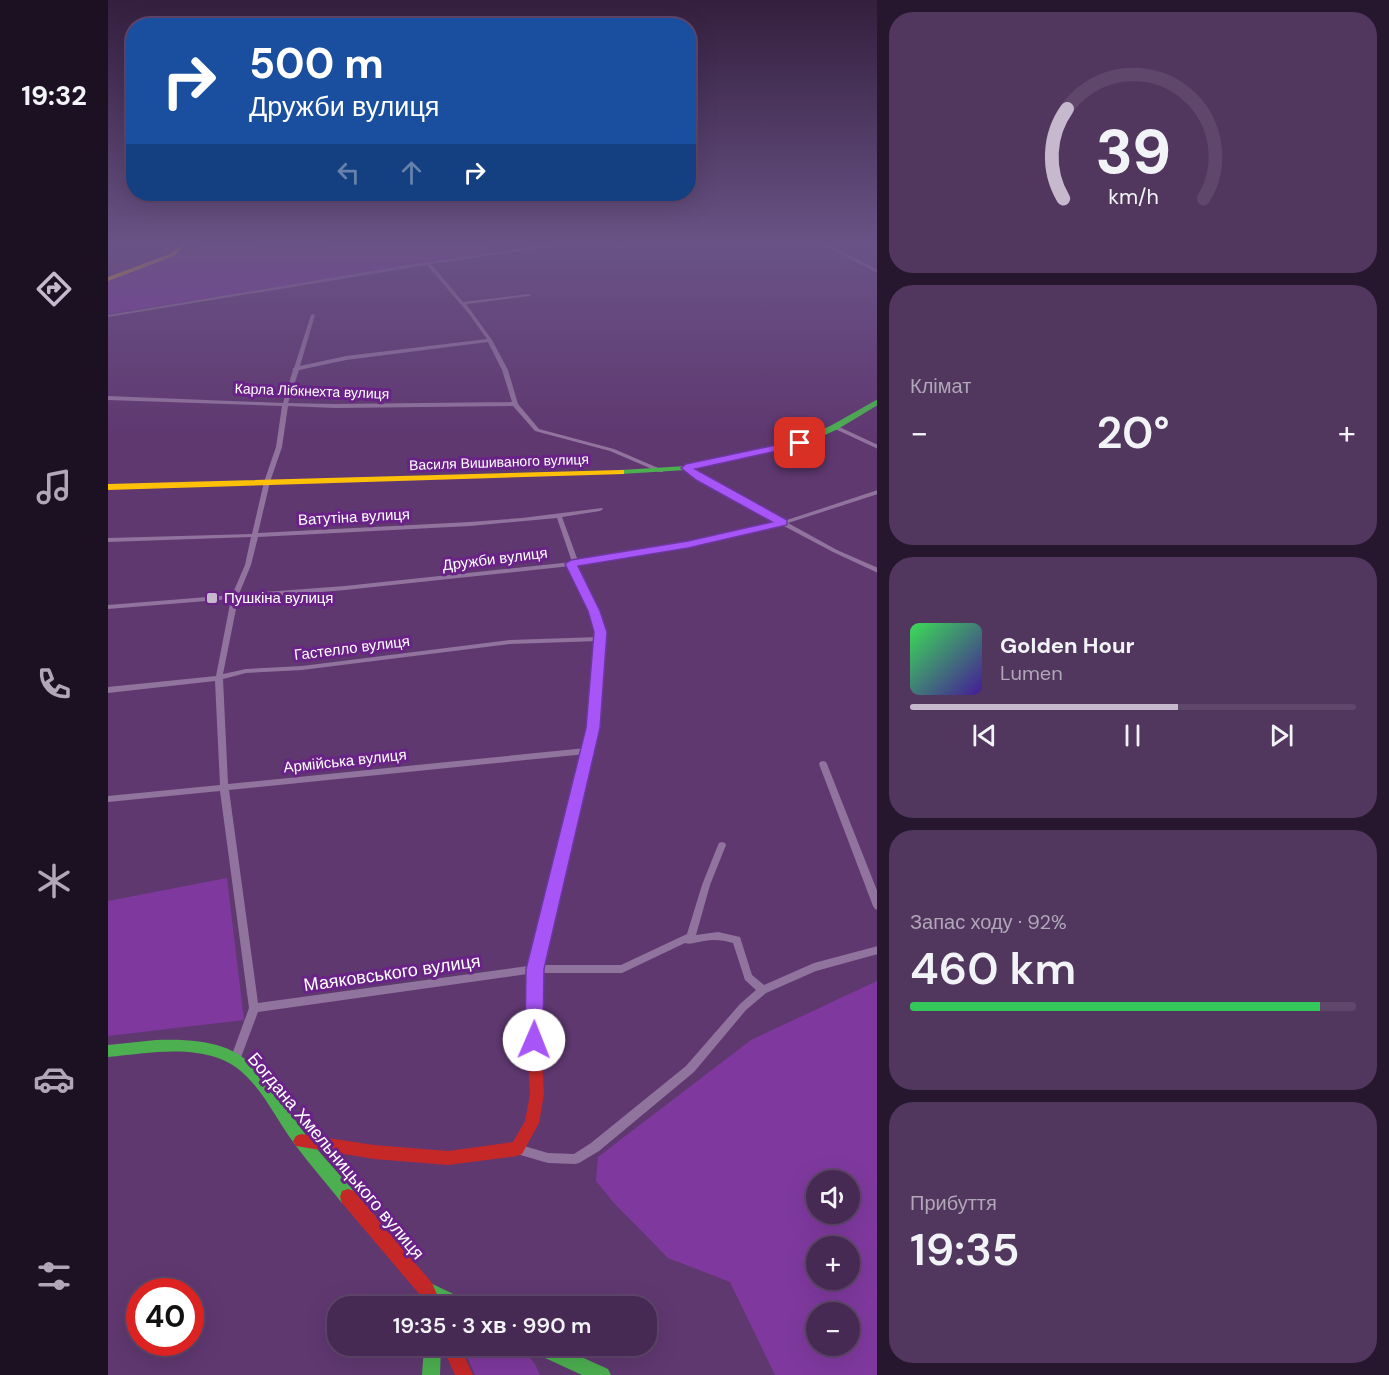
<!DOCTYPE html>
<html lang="uk">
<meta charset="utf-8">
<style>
body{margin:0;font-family:"DM Sans",sans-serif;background:#51365e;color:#f1f3f6;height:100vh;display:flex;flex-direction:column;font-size:22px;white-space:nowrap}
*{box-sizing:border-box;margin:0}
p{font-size:20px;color:#b0a7b8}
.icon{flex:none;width:33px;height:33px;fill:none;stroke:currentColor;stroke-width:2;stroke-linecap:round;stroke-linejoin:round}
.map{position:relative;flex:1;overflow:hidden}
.sheet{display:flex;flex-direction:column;gap:12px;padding:12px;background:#27172e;width:512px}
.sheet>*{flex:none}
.banner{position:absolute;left:18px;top:18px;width:570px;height:183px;border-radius:24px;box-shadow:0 6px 24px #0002,0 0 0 2px #5f466b;background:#1a4fa0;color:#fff;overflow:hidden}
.fabs{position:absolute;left:698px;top:1170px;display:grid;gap:12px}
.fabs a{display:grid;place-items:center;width:54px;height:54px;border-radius:50%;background:#472a54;box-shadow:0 6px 24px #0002,0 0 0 2px #5f466b;font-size:30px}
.speed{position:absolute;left:18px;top:1278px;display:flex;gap:12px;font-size:30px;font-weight:700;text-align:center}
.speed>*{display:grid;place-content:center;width:78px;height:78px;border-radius:50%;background:#472a54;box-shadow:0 6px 24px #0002,0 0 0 2px #5f466b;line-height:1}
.speed .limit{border:9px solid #d22;background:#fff;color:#111}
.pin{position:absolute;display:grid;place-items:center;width:51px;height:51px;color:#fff;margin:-26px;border-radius:12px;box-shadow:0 3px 9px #0006}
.me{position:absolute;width:66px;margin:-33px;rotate:1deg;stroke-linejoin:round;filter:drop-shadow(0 0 4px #0008)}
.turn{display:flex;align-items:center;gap:21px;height:126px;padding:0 24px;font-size:27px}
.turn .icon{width:78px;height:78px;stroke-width:2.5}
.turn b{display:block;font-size:42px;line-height:51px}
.lanes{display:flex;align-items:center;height:57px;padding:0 24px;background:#0003;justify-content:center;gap:30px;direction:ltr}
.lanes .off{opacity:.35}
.big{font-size:45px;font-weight:600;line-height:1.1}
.sheet .card{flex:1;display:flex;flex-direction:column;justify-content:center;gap:9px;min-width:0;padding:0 21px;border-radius:24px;background:#51365e}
.sheet .dial{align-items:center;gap:0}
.dial svg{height:156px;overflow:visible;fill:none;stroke:#5f466b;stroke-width:7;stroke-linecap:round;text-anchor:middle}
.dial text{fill:#f1f3f6;stroke:none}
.song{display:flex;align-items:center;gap:18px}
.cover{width:72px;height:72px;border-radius:9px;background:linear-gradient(135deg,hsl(130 70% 55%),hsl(260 70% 35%))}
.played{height:6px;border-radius:3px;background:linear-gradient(90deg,#c7b9cd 60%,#5f466b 60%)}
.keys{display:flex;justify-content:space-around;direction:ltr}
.heat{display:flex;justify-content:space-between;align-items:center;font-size:33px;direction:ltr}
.charge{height:9px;border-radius:4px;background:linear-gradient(90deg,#34c759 92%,#5f466b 0)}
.trip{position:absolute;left:219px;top:1296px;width:330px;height:60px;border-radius:24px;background:#472a54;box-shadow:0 6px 24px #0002,0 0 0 2px #5f466b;font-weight:600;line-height:60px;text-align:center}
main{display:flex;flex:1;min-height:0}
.tabs{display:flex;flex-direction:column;width:108px;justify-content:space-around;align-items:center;background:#1c1122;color:#b0a7b8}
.tabs .icon{width:42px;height:42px}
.tabs .current{color:#c7b9cd}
.tabs b{font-size:27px;color:#f1f3f6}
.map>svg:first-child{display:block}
</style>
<main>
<nav class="tabs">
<b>19:32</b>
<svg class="icon current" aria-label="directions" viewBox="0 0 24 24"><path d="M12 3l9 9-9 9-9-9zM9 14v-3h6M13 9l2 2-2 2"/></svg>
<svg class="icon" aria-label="music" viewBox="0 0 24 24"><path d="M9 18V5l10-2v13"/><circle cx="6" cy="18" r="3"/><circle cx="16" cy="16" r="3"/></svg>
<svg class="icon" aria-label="phone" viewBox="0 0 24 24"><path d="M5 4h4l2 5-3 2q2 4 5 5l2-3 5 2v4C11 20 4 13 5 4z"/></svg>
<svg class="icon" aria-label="climate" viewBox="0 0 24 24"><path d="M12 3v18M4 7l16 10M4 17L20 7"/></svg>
<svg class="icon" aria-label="car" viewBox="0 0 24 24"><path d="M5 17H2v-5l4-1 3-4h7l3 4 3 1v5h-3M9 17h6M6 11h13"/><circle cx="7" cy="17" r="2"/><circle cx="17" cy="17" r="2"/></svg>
<svg class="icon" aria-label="filters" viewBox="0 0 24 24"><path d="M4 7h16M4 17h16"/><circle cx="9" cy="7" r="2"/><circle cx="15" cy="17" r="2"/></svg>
</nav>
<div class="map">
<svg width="770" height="1375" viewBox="0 0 770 1375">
<rect width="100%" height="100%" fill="#5f3870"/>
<path fill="#7f399e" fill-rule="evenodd" d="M118,243L156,246L144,249L199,250L237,244L377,243L383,247L375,252L346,258L0,314V279L101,244L116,247Z
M119,878L136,1020L0,1036V901Z
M769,981V1375H667L622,1282L560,1258L505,1202L488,1181L490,1157L643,1040ZM708,1180H741V1214H708ZM708,1246H741V1280H708ZM708,1312H741V1346H708Z
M354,1346C384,1345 420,1339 432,1375H367Z"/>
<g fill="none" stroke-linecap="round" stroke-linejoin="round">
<path stroke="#69347d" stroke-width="1.5" d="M5,273L52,254"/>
<path fill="#91749d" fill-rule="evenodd" d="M452,243H466L323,264L355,302L421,294L423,295L421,296L358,304L384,340L400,370L410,404L431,429L506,449L555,470V472H551L502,451L427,431L405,406L227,408L180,406L174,447L162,482L150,533L362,522L414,518L494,508L495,509L492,511L454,517L470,561L580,542L669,522L590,479L576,469V467L578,466L594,477L676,521L770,490V494L680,523L729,550L770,568V573L725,552L674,525L580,546L463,566L237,590L130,599L115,674L138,669L194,666L402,640L491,637L495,639L491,641L402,644L194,670L138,673L115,679L120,784L478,748L481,749L482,751L481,753L478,754L121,790L150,1003L427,965H513L579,934L594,885L610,845L611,843L614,842L617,843L618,845L602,885L588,935L610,932L632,937L644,975L656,985L706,963L770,946V954L708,971L658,993L638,1010L586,1072L491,1151L471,1163L467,1164L440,1163L409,1154L405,1153L404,1149L405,1145L409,1144L440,1153L466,1154L483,1143L578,1066L632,1004L648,990L637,980L625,943C615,940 606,939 596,941C589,942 583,945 577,943L514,973H427L150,1012L132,1060L131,1063L127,1065L123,1063L122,1060L141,1008L112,791L0,802V796L112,785L107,681L0,693V687L108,676L123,599L0,609V605L124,595L137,565L143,537L0,542V538L144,534L156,482L168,447L174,406L0,400V396L175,403L185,370L184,369L186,368L203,315L205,314L207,315L192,366L238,356L379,339L361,314L319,265L0,317V315L300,265ZM380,342L394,370L404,402L227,404L180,403L191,370L238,360ZM449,518L464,562L237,586L131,594L143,565L150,537L362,526Z
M503,243H508L512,247L508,248Z
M711,243H717L770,270V273Z
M727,425L770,445V449L725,428V426Z
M715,761L718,762L719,764L770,893V910L767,909L765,906L711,764L712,762Z"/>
<path fill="#4caf50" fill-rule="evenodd" d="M770,399V405L730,429L695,445L578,470L513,474L509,472L513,470L578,466L690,441L724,425Z
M463,561L468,564L491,611L498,632L490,728L451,894L449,898L445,899L441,898L439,894L480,728L488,632L481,611L458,564Z
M48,1040C136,1037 146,1062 192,1127C208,1150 228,1170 246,1191L248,1197L246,1203L240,1205L234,1203C219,1184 202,1165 188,1146C165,1116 148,1071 110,1058C75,1046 35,1054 0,1057V1045Z
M318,1281L358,1300L360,1306H335L312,1295L310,1289L312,1283Z
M316,1346H333L332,1375H314Z
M421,1346H449L500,1369L503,1375H474L424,1352Z"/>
<path fill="#ffc107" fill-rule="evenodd" d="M74,243H81L66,256L0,281V277L62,254Z
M513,470H516V474L0,490V484Z"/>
<path fill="#c62828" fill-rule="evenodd" d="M445,889L449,890L451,894L434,969L433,1040L436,1094L431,1123L414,1154L409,1156L340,1165L266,1159L188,1146L185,1141L188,1136L193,1134L266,1145L340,1151L405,1142L417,1121L422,1094L419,1040L420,969L439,894L441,890Z
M240,1189L246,1191L324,1283L334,1306H317L312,1295L234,1203L232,1197L234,1191Z
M334,1346H352L365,1375H347Z"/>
</g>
<linearGradient id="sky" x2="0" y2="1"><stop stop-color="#341f3e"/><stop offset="0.56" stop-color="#695386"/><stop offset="1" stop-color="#695386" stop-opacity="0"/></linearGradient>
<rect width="770" height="436" fill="url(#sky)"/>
<path fill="#a855f7" stroke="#6d37a1" stroke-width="1.5" d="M692,440L696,441V445L587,469L679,520V525L580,548L470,566L492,611L499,632L492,728L436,969L435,1040L432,1046L426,1049L420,1046L417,1040L418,969L478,728L486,632L480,611L457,564L463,560L580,541L664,522L588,480L573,468L578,464Z"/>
<rect fill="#c7b9cd" stroke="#692286" stroke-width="2" x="98" y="592" width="12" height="12" rx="3"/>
<g text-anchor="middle" stroke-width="6" stroke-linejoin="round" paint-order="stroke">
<g font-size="14" fill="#fff" stroke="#692286">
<text transform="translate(204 391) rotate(2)" y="5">Карла Лібкнехта вулиця</text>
<text transform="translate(391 462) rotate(-2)" y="5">Василя Вишиваного вулиця</text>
</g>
<g font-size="15" fill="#fff" stroke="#692286">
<text transform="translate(246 517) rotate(-3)" y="5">Ватутіна вулиця</text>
<text transform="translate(387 559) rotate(-7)" y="5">Дружби вулиця</text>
<text transform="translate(244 648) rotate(-7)" y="5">Гастелло вулиця</text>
<text transform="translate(237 761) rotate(-6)" y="5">Армійська вулиця</text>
</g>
<g font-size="15" fill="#fff" stroke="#692286" text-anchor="start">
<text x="116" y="603">Пушкіна вулиця</text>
</g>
<g font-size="18" fill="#fff" stroke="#692286">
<text transform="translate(284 973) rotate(-8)" y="6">Маяковського вулиця</text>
<text transform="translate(228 1156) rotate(50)" y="6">Богдана Хмельницького вулиця</text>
</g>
</g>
</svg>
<div class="fabs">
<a><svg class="icon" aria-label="sound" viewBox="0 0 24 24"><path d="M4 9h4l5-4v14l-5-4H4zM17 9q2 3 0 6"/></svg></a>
<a>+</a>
<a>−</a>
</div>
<div class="speed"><div class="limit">40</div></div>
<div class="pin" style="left:692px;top:443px;background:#d93025"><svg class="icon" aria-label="arrive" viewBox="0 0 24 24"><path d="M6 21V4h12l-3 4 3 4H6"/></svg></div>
<svg class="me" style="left:426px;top:1040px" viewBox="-20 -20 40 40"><circle r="19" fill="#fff"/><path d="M0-13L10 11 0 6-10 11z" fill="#a855f7"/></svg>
<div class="trip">19:35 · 3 хв · 990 m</div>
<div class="banner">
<div class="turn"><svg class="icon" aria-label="right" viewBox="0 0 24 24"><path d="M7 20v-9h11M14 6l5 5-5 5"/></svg><div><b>500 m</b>Дружби вулиця</div></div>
<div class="lanes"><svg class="icon off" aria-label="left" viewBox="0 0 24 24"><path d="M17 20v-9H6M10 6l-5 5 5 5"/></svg><svg class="icon off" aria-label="ahead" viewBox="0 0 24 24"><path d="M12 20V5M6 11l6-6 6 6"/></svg><svg class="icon" aria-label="right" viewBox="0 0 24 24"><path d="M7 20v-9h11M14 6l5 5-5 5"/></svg></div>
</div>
</div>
<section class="sheet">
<div class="card dial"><svg viewBox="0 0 100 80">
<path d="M14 69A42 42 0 1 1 86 69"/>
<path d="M14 69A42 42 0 0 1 16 23" stroke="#c7b9cd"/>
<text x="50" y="56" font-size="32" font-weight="700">39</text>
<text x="50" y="72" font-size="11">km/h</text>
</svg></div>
<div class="card"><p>Клімат</p>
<div class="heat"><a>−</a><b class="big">20°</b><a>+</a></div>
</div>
<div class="card">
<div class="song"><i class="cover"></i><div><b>Golden Hour</b><p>Lumen</p></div></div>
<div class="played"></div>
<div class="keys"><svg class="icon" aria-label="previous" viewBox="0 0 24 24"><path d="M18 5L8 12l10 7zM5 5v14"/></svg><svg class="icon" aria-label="pause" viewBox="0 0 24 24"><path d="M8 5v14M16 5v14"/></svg><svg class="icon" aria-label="next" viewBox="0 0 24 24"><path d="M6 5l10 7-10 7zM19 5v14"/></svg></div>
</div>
<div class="card"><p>Запас ходу · 92%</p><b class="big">460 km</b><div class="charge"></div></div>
<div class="card"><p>Прибуття</p><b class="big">19:35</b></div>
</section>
</main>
